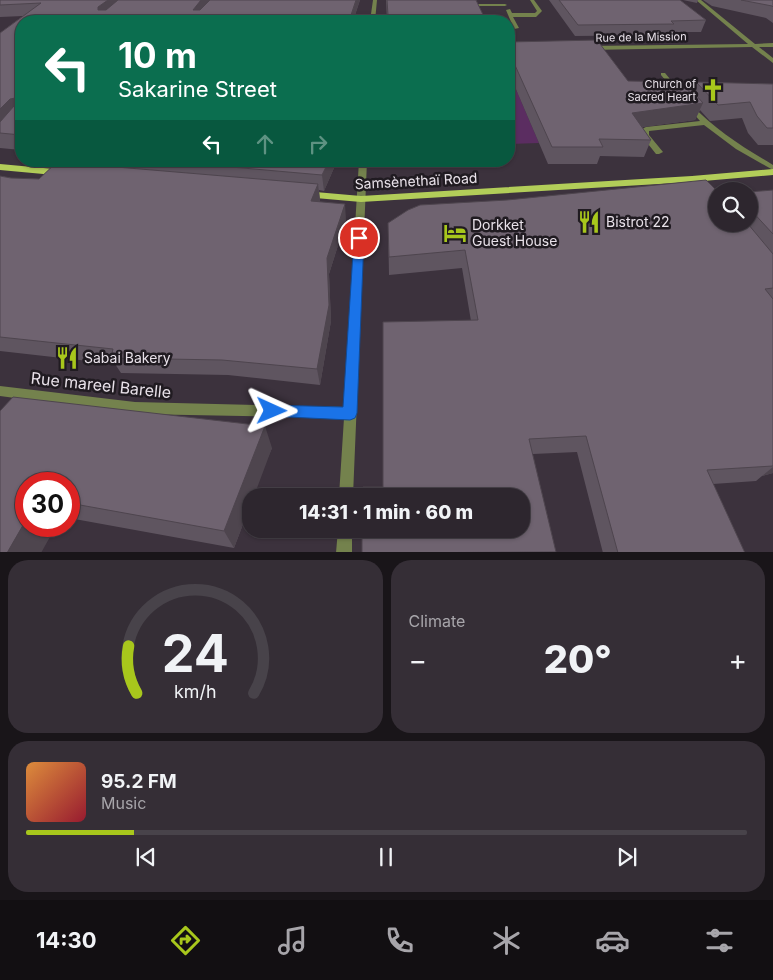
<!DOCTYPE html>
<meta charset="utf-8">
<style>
body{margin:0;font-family:Inter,sans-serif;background:#352e36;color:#f1f3f6;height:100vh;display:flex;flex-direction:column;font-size:19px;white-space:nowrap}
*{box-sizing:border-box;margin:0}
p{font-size:16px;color:#a7a5aa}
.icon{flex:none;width:28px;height:28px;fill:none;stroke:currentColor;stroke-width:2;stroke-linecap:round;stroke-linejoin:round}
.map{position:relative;height:552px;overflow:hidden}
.panel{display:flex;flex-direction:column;gap:8px;padding:8px;background:#191519;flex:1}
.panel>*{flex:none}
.hud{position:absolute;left:15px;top:15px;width:500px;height:152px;border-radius:20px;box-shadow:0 1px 4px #0004,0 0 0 1px #48434a;background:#0b6e4f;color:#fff;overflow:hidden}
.tools{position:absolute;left:708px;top:182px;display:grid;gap:10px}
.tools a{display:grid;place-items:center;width:50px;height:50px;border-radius:50%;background:#2d262e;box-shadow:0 1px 4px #0004,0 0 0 1px #48434a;font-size:25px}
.speed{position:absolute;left:15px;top:472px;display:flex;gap:10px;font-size:25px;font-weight:700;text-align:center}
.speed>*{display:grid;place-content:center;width:65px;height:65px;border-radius:50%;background:#2d262e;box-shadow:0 1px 4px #0004,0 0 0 1px #48434a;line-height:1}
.speed .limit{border:8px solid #d22;background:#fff;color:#111}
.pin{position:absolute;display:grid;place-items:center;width:42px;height:42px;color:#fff;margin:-21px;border:2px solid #fff;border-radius:50%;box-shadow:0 1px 5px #0007}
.me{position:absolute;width:55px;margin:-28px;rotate:91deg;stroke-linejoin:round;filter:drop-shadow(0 0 4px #0008)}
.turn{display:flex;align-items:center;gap:18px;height:105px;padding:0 20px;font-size:22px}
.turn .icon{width:65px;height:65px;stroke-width:2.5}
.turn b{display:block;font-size:35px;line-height:42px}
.lanes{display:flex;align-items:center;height:48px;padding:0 20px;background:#0003;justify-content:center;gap:25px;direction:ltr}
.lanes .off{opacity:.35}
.big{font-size:38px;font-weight:800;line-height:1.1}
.panel .card{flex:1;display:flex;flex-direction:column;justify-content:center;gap:8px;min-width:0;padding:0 18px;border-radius:20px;background:#352e36}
.panel .dial{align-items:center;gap:0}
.dial svg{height:130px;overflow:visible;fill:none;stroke:#48434a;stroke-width:7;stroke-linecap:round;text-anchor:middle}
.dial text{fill:#f1f3f6;stroke:none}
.song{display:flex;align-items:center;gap:15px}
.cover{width:60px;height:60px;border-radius:8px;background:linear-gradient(135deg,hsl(30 70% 55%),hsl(350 70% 35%))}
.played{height:5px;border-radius:2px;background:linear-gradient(90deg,#a8c71c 15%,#48434a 15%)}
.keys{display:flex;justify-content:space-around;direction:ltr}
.heat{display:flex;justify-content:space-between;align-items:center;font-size:28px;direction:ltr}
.panel .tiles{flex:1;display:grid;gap:8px;grid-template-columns:1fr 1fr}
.card:last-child{grid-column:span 2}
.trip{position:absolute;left:242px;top:488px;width:288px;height:50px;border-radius:20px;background:#2d262e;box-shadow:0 1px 4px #0004,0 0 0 1px #48434a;font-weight:800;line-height:50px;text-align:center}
.tab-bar{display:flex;height:80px;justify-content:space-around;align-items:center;background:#120f12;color:#a7a5aa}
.tab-bar .icon{width:35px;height:35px}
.tab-bar .selected{color:#a8c71c}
.tab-bar b{font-size:22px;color:#f1f3f6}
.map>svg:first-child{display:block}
</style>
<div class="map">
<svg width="773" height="553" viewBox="0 0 773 553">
<rect width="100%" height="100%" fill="#3c323d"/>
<path fill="#5b2d61" d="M509,73L539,143L509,144Z"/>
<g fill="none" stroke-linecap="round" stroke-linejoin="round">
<path fill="#74824d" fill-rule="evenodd" d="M530,0H534L542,11L536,17H513L519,28L514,29L506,10L510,9L512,13H535L537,11Z
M464,4H505L507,5L505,6H466Z
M661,73H665L680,91V93H676L661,75Z
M687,104H691C715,130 743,147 773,165V170L736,149L704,125L649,131V135L663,152L659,154H656L641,135L642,129L646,127L700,121L687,106Z"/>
<path fill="#74824d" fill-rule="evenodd" d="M373,0H377L375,21H370Z
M696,0H701L755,44L773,43V47H759L773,58V63L752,47L589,50L586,48L589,46L748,44Z
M359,161H367L353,496H339L344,418L135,414L0,396V386L135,402L344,407Z
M338,529H352V553H336Z"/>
<path fill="#b2cd59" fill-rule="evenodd" d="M0,164L65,170L70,173L65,176L0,170Z
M773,169V175L692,182L361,202L304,197L299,194L304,191L361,196L692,176Z"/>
</g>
<path fill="#5f5560" d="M0,0H360L353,21H21V150L0,148V33L23,16L0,17Z
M386,0H476L486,21H387Z
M549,0H680L706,20L701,32H671L670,35L575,36Z
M683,0H698L697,3Z
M703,0H773V23L766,18L712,6Z
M509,42L628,81L692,92L696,82L773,84V145H758L748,133L742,118L710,121L700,110L695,120L642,127L651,140L644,157L600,156L597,164H548L509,73Z
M73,161H337L324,191L319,190L320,200L319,202L346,220L329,274L331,321L320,385L228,375L121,373L115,364L0,351V176L11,178L39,179L74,164Z
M439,161H478V165H439Z
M773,190V473L762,476L756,481L713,484L745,553H603L577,452L533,454L383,487L471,321L462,268L389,275L388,223L749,224V192Z
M0,411L272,448L251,496V503L234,548L69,518V484H26Z"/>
<path fill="#4e454e" d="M108,0H127L103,20L98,10V7Z
M201,0H214L197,21L193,10Z
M356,0H360L353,21H349Z
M15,98L21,111L0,132V109L10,99Z
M703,103L695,120L626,129L632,113Z
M329,161H337L324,191L322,175Z
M318,184L320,200L313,217L311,201Z
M345,204L346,220L329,274L331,321L320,385L317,369L327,258Z
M265,426L272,448L254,496H251V503L234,548L224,531Z
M773,467V473L762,476Z
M26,520V526H56L41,553H7Z"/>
<path fill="#6f6370" stroke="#4e454e" d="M0,0H108L98,7V10H106L118,0H201L193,10H200L210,0H356L349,21H21V135L0,133V122L14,106L15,98L10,99L0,109V33L41,3L0,5Z
M387,0H476L486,21H416L415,16L388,15Z
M559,0H680L706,20L671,21L674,24L578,25Z
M741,0H773V7L772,6Z
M597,40L628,81L684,82L703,103L632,113L651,140L599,139L603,147H552L509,52V42Z
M696,82L773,84V128H767L757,116L750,102L718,105Z
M163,161H329L322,175Z
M57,162L318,184L311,201L345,204L327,258L329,305L317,369L222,360L111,358L113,349L0,337V176L11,178L39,179Z
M706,180L717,191L716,224H748L773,254V288L765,289L773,299V466L707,470L745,553H618L586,436L529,439L556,552L362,553V529H521V496H363V487H383V322L478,320L465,250L389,257L388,223L408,210L420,205L507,200Z
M773,190V234L749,208V192Z
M13,397L265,426L224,531L69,503V484H26V520L7,553H0V411Z"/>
<path fill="#1a73e8" stroke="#114b97" d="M359,234L364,238L357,413L355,418L350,420L267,416L265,411L267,407L272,405L343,407L354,238Z"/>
<defs>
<symbol id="church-bare" viewBox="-9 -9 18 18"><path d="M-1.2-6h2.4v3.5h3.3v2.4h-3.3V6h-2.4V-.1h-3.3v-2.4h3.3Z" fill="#a8c71c" stroke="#201b21" stroke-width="2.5" paint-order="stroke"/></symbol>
<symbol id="restaurant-bare" viewBox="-9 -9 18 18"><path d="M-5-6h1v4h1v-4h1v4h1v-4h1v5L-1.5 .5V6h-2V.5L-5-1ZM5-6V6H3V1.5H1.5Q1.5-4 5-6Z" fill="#a8c71c" stroke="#201b21" stroke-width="2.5" paint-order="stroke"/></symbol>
<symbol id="hotel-bare" viewBox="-9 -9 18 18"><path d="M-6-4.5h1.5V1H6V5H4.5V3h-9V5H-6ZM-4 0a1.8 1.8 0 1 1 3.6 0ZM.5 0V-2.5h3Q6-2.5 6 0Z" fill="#a8c71c" stroke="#201b21" stroke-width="2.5" paint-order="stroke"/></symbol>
</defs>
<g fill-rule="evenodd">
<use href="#church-bare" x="697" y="74" width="32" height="32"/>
<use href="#restaurant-bare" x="573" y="206" width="32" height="32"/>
<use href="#hotel-bare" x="439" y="217" width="32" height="32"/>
<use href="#restaurant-bare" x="51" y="342" width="32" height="32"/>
</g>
<g text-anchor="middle" stroke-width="5" stroke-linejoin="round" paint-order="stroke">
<g font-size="11" fill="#e8e1e9" stroke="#201b21">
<text transform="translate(641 37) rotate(-1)" y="4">Rue de la Mission</text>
</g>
<g font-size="11" fill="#e8e1e9" stroke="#201b21" text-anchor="end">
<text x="696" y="88">Church of<tspan x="696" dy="13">Sacred Heart</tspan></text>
</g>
<g font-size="14" fill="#e8e1e9" stroke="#201b21">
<text transform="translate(416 181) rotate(-3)" y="5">Samsènethaï Road</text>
</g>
<g font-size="14" fill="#e8e1e9" stroke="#201b21" text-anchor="start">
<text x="606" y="227">Bistrot 22</text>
<text x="472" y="230">Dorkket<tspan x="472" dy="16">Guest House</tspan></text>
<text x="84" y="363">Sabai Bakery</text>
</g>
<g font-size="16" fill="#e8e1e9" stroke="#201b21">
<text transform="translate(101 385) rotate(6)" y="6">Rue mareel Barelle</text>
</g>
</g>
</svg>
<div class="tools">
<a><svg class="icon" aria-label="search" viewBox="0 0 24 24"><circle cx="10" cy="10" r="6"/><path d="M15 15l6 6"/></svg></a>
</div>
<div class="speed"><div class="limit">30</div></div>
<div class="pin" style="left:359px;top:238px;background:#d93025"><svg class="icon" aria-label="arrive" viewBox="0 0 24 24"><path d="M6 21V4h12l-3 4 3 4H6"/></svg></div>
<svg class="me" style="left:272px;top:411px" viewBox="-20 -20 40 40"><path d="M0-17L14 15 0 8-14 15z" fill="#1a73e8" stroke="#fff" stroke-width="4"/></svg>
<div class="trip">14:31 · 1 min · 60 m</div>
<div class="hud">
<div class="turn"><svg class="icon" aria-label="left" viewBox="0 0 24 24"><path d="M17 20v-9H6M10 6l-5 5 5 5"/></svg><div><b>10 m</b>Sakarine Street</div></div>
<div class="lanes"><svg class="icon" aria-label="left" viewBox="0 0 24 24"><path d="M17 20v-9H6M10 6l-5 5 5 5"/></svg><svg class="icon off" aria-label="ahead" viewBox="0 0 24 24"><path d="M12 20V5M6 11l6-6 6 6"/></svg><svg class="icon off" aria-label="right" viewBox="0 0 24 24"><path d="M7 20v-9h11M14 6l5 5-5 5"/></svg></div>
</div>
</div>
<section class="panel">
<div class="tiles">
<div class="card dial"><svg viewBox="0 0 100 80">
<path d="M14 69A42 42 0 1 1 86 69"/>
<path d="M14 69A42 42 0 0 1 9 40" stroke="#a8c71c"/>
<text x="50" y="56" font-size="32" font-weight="700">24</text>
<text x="50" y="72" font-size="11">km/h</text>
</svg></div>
<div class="card"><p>Climate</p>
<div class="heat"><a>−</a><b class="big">20°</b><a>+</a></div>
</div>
<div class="card">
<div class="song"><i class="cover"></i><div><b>95.2 FM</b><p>Music</p></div></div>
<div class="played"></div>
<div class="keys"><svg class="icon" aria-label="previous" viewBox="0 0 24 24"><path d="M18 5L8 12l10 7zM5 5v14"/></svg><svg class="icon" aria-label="pause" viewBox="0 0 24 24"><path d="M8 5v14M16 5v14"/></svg><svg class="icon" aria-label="next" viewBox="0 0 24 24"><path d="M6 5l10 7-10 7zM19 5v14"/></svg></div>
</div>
</div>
</section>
<nav class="tab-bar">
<b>14:30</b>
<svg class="icon selected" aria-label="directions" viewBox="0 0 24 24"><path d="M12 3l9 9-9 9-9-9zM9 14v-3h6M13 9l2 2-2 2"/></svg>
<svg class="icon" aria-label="music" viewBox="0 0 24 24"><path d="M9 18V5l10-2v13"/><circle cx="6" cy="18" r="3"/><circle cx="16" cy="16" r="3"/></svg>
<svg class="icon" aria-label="phone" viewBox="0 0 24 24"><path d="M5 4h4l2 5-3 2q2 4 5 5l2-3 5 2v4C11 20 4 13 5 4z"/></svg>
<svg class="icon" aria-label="climate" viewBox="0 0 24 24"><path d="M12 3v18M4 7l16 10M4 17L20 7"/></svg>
<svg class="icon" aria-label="car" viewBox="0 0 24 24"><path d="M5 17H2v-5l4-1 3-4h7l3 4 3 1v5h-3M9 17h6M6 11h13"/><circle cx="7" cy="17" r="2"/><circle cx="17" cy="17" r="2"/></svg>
<svg class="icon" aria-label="filters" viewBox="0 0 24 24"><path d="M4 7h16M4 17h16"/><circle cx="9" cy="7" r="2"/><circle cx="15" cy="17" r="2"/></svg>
</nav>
